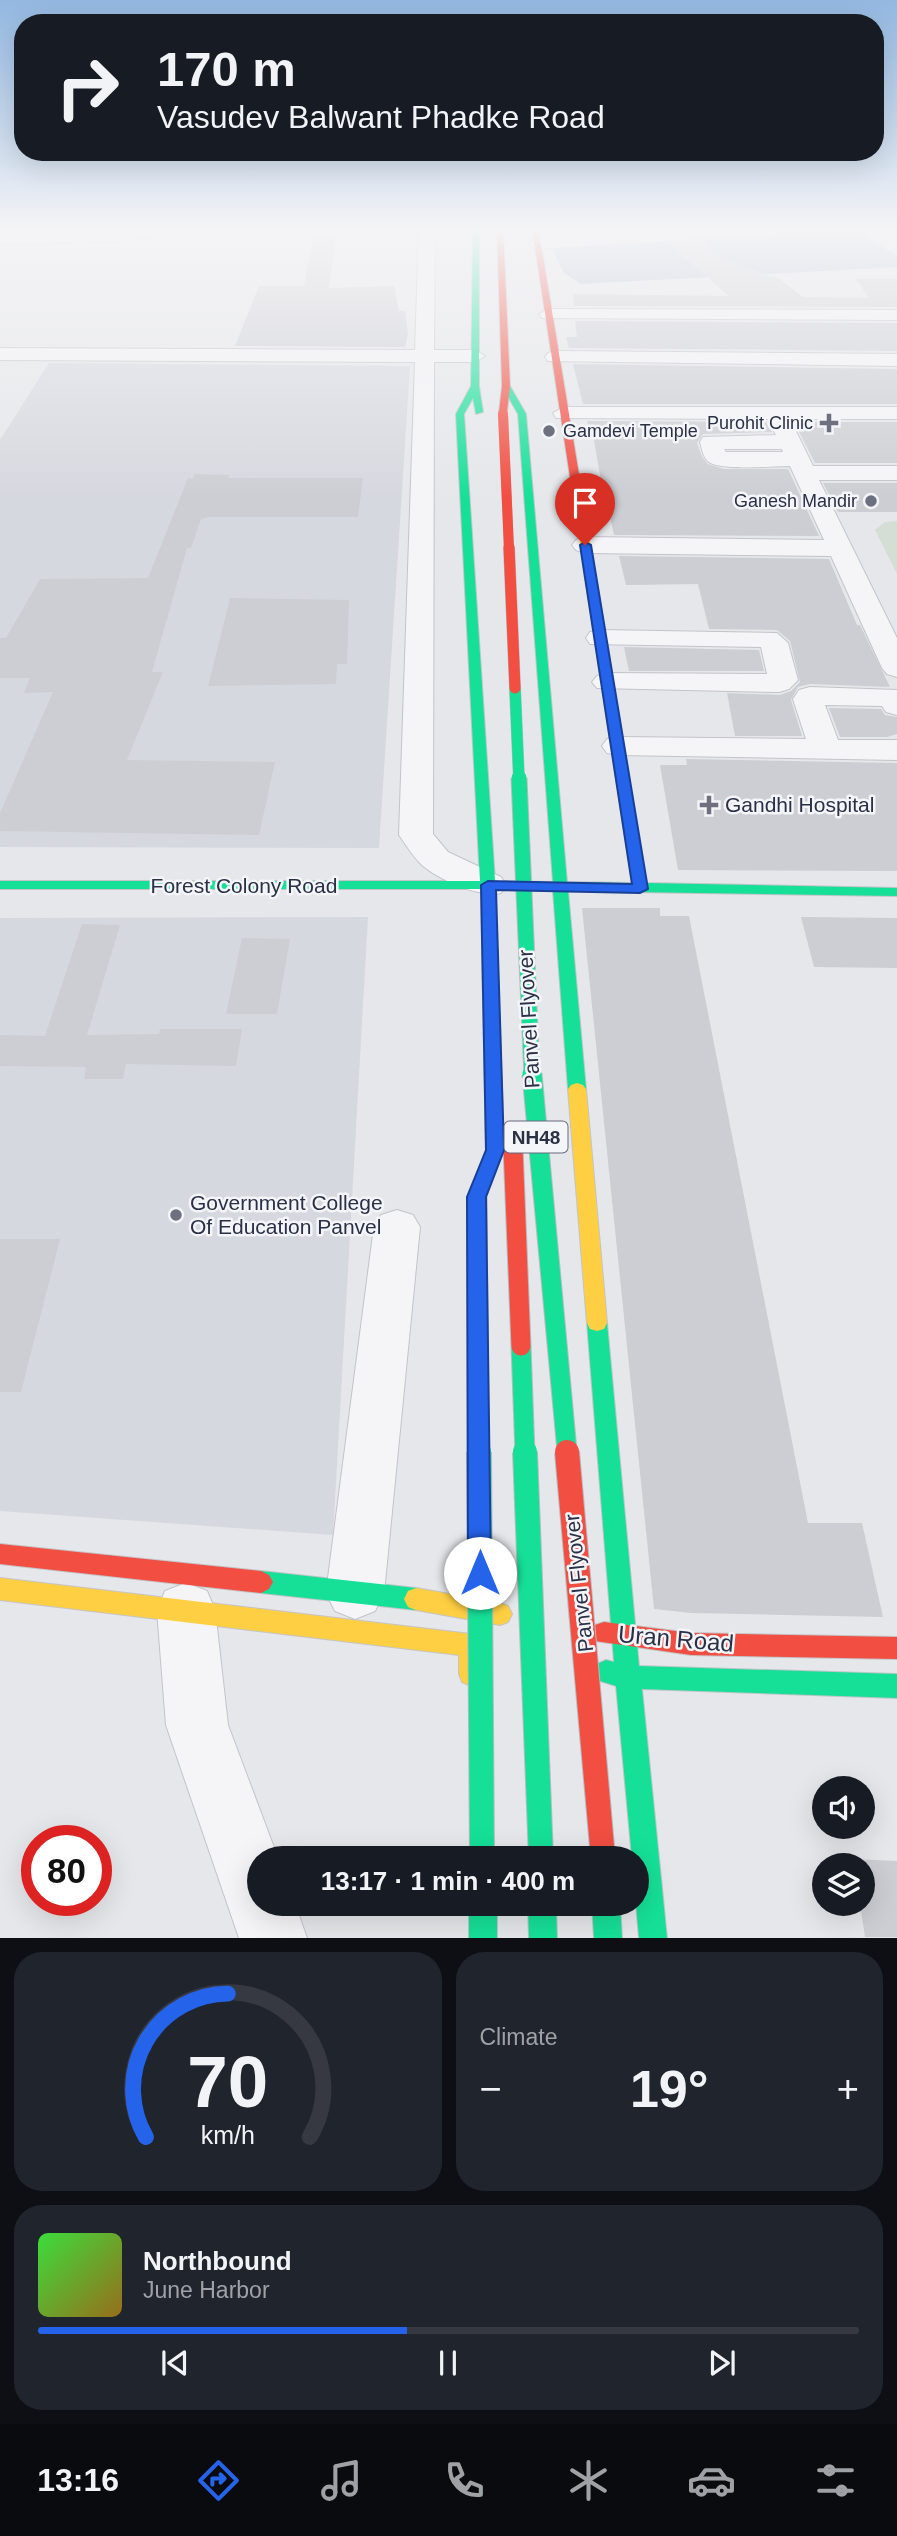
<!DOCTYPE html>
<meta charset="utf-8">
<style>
body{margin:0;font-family:Arial,sans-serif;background:#20242c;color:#f1f3f6;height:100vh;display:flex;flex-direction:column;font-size:26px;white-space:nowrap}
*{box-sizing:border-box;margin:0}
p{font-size:23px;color:#9ea1a6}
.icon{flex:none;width:38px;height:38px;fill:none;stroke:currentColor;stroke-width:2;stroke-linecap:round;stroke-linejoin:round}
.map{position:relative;height:1938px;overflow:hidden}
.details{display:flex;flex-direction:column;gap:14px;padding:14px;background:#0d0f14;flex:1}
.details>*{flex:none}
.top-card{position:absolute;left:14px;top:14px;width:870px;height:147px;border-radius:28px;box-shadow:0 7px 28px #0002;background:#171b24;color:#f1f3f6;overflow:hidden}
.fabs{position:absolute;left:812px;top:1776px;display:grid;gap:14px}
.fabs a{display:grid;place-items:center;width:63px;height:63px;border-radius:50%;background:#171b24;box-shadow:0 7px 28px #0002;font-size:35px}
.speed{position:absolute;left:21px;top:1825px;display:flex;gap:14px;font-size:35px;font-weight:700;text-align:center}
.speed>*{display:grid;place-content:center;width:91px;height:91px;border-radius:50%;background:#171b24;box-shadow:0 7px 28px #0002;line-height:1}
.speed .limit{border:10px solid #d22;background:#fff;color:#111}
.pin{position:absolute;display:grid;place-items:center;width:60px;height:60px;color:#fff;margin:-72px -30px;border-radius:50% 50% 50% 0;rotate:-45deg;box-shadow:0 0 7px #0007}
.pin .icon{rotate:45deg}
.me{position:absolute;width:77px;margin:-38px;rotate:0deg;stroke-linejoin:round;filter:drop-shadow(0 0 5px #0008)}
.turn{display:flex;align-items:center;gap:24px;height:147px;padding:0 28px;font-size:32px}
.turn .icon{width:91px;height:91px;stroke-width:2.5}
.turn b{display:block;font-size:49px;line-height:60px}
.big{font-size:52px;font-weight:700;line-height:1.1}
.details .widget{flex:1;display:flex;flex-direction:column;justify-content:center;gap:10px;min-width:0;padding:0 24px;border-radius:28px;background:#20242c}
.details .dial{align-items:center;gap:0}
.dial svg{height:182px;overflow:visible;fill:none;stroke:#363941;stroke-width:7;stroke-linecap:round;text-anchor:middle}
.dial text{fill:#f1f3f6;stroke:none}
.song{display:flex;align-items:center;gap:21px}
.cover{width:84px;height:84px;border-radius:10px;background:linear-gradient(135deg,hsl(120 70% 55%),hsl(40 70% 35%))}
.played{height:7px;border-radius:4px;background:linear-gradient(90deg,#2563eb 45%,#363941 45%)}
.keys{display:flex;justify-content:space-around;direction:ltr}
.heat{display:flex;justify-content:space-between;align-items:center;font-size:38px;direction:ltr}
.details .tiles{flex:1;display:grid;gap:14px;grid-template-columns:1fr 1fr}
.widget:last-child{grid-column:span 2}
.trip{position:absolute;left:247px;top:1846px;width:402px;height:70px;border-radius:35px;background:#171b24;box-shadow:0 7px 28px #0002;font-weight:700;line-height:70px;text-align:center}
.dock{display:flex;height:112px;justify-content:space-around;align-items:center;background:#090b0e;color:#9ea1a6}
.dock .icon{width:49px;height:49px}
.dock .active{color:#2563eb}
.dock b{font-size:32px;color:#f1f3f6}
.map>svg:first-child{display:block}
</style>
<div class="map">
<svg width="897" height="1938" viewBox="0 0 897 1938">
<rect width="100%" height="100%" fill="#e6e7ea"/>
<path fill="#d6d8df" d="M49,363L410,366L379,848L0,847V440Z
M368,917L333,1535L0,1511V918Z"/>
<path fill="#d4ded5" d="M897,521V574L875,530L885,522Z"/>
<path fill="#b3bfd6" d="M859,232L897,256V267L581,284L564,273L552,248Z"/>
<path fill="#cdced3" d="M314,234L336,235L329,288L394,286L399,311H405L408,334L405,347L235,346L259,286H304Z
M709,241L710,252L771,277H777L803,297L869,298L856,279H897V307L574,306L573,294L729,296L668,243Z
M575,321L897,323V351L569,348L566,337H577Z
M573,364L897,369V404H583Z
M587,421L766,422L772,432L703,434L697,443L702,457L708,464L724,469H788L819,536L614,535L606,498H604L593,435H590Z
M794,422H897V463H815Z
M195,474L229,475L228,478H363L358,517H209L201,519L191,548H187L152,672H163L127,760L275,762L259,835L0,831V813L53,692L24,693L30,678H0V638H6L40,579L148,578L188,478L193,479Z
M823,483H897V512H838Z
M619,556L829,559L857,625H860L890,687L810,684L798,687L791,700L802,736H735L727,693L780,695L791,691L800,682L790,641L777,630L709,629L698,584L626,585Z
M230,598L349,600L347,664H337L336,684L208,686Z
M624,647L759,650L764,671H629Z
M829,708L881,709L885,715L897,717V734L887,737H840Z
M686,759L897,763V871L678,870L660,765H687Z
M582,908H660V916H689L808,1523H862L883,1617L691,1613L654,1609Z
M801,917L897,918V968L814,967Z
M82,924L120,925L87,1035L159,1034L160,1029H242L236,1066L126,1064L123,1079H84L86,1067L0,1066V1035L45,1036Z
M242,938L290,939L277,1014H226Z
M0,1239H60L21,1392H0Z
M853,1859L897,1861V1937H865L860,1904H863V1866H854Z"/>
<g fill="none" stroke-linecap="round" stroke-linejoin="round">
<defs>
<path id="street" d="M150,227H183L175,232L118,242L0,243V233L118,232Z
M307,227H435L434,350H475L485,356L475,362H434L433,834L448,852L501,877L506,885L501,893C480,898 440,880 423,866C414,858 406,845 399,835L415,362L0,360V348L415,350L419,232H315Z
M763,227H897V234L848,229L536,249L528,244L536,239Z
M548,309L897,310V320L542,318L539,314Z
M555,351L897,354V366L548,361L545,357L548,353Z
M564,407H897V419H790L813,466H897V480H819L897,638V677L887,674L882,668L831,556L585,553L576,550L572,545L576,540L585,537L824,540L790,466C773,466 722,471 709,462C703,458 702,449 700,442L703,437L776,435L768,419L556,418L553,413ZM724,449H782L783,452H726Z
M600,630L777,633L788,643L798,680L789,689L779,692L597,688L592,682L597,676L607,673L767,674L761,647L590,644L586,638L590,632Z
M810,687L897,690V715L886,712L882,706L825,705L838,740H897V760L618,755L607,753L602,746L607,739L618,737L806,739L793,699L799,690Z
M397,1210L413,1215L420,1227L384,1593L375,1611L355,1619L335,1611L326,1593L374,1227L381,1215Z
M186,1583L207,1591L215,1610L228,1725L278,1858H259V1904H295L307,1938H239L166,1725L157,1610L165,1591Z"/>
<path id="fast" d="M476,229L479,231V386L483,412L476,414L473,398L464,414L495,881L553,882L518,414L502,386L506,383L510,386L526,414L567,882L632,883L609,732L615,728L621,732L646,883L897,888V896L568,891L586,1089L583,1093H571L568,1089L553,891L495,890L504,1150L486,1197L484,1202H470L468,1197L486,1150L481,889H0V881H480L456,414L471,386L473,231Z
M597,1315L604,1317L607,1323L639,1666L897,1674V1698L642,1689L667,1938H639L636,1904L637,1858H632L616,1686L597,1680L594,1672L597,1664L606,1660L614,1662L587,1323L590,1317Z
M261,1571L416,1588L424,1591L428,1599L424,1607L416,1610L261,1593L253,1589L249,1582L253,1575Z
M469,1904H497V1938H469Z
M528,1904H556L557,1938H529Z
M592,1904H620L622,1938H594Z"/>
<path id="slow" d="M582,520L587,523L621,732L615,736L609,732L577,523Z
M577,1083L583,1085L586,1089L607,1323L604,1329L597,1331L590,1329L587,1323L568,1089L571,1085Z
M0,1578L471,1634L480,1637C485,1650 485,1669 480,1682L471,1686L462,1682L459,1674V1655L0,1600Z
M416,1588L500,1603L508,1606L512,1614L508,1622L500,1625L416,1610L408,1607L404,1599L408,1591Z"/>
<path id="jam" d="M497,227H503L510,386L507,412L503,415L499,412L502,386Z
M532,227H538L587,523L582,526L577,523Z
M0,1544L261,1571L269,1575L273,1582L269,1589L261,1593L0,1564Z
M604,1622L691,1633L897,1637V1659L691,1655L595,1641L592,1633L595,1625Z"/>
</defs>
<use href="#street" stroke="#c3c4c8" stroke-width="2"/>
<use href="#fast" stroke="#c3c4c8" stroke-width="2"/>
<use href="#slow" stroke="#c3c4c8" stroke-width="2"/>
<use href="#jam" stroke="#c3c4c8" stroke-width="2"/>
<use href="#street" fill="#f5f5f7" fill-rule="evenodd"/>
<use href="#fast" fill="#16e098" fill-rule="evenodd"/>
<use href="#slow" fill="#ffcf43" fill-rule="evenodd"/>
<use href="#jam" fill="#f24e42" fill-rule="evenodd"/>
<defs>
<path id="fast-bridge-far3" d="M515,688L519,780"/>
<path id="fast-bridge-far2" d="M519,778L532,1076"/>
<path id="fast-bridge-far1" d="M532,1074L567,1451
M477,1197L479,1454
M521,1346L525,1454"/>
<path id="fast-bridge" d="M479,1452L482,1858
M525,1452L541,1858"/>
<path id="jam-bridge-far3" d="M503,414L509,549"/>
<path id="jam-bridge-far2" d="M509,547L515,688"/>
<path id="jam-bridge-far1" d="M513,1147L521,1346
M567,1451V1454"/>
<path id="jam-bridge" d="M567,1452L603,1858"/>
</defs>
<use href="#fast-bridge-far3" stroke="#b8babf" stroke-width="12" stroke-linecap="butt"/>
<use href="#fast-bridge-far2" stroke="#b8babf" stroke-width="17" stroke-linecap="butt"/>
<use href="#fast-bridge-far1" stroke="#b8babf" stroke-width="21" stroke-linecap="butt"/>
<use href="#fast-bridge" stroke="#b8babf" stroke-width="26" stroke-linecap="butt"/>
<use href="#jam-bridge-far3" stroke="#b8babf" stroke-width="10" stroke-linecap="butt"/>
<use href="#jam-bridge-far2" stroke="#b8babf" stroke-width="12" stroke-linecap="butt"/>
<use href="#jam-bridge-far1" stroke="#b8babf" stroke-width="21" stroke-linecap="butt"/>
<use href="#jam-bridge" stroke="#b8babf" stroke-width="26" stroke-linecap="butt"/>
<use href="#fast-bridge-far3" stroke="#16e098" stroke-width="11"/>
<use href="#fast-bridge-far2" stroke="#16e098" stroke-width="15"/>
<use href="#fast-bridge-far1" stroke="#16e098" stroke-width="19"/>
<use href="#fast-bridge" stroke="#16e098" stroke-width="24"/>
<use href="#jam-bridge-far3" stroke="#f24e42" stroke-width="10"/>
<use href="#jam-bridge-far2" stroke="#f24e42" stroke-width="11"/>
<use href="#jam-bridge-far1" stroke="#f24e42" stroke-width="19"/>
<use href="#jam-bridge" stroke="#f24e42" stroke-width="24"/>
</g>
<linearGradient id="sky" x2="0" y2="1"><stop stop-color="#93b8e1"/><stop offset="0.46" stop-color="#f4f4f6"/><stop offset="1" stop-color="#f4f4f6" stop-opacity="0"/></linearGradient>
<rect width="897" height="498" fill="url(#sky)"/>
<path fill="#2563eb" stroke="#184099" stroke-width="2" d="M585,542L591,545L648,889L640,893L496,890L504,1150L486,1197L491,1573L488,1581L480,1584L471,1581L468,1573L467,1197L486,1150L481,885L488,881L632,884L580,545Z"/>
<g fill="#6c707f" stroke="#f4f5f9" stroke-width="2.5">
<path d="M825.5 412.5h7v7h7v7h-7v7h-7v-7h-7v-7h7z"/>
<circle cx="549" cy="431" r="7"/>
<circle cx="871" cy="501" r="7"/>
<path d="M705.5 794.5h7v7h7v7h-7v7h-7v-7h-7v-7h7z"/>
<circle cx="176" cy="1215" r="7"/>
</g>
<g text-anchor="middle" stroke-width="5" stroke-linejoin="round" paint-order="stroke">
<g font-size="18" fill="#2a3046" stroke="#f4f5f9" text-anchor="end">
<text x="813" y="429">Purohit Clinic</text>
<text x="563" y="437" text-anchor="start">Gamdevi Temple</text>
<text x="857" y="507">Ganesh Mandir</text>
</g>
<rect fill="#f4f5f9" stroke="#676b7c" stroke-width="2" x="504.5" y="1121.5" width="63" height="31" rx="5"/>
<g font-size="19" font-weight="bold" fill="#2a3046">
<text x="536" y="1144">NH48</text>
</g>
<g font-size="21" fill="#2a3046" stroke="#f4f5f9" text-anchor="start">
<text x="725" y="812">Gandhi Hospital</text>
<text x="190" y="1210">Government College<tspan x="190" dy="24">Of Education Panvel</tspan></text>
</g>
<g font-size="21" fill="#2a3046" stroke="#f4f5f9">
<text x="244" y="893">Forest Colony Road</text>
<text transform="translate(529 1019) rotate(-93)" y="7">Panvel Flyover</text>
<text transform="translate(579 1583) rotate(-96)" y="7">Panvel Flyover</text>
</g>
<g font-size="24" fill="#2a3046" stroke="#f4f5f9">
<text transform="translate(676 1639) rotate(5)" y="8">Uran Road</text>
</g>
</g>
</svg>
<div class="fabs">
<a><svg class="icon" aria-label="sound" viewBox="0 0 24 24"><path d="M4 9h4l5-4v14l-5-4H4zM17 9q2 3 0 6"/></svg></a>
<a><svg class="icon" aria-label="layers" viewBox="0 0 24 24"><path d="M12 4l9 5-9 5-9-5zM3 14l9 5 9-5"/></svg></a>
</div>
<div class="speed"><div class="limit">80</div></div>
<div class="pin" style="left:585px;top:545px;background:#d93025"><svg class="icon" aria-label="arrive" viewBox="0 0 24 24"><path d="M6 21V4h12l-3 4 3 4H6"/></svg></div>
<svg class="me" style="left:480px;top:1573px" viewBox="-20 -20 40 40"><circle r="19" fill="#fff"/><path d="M0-13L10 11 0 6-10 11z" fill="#2563eb"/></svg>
<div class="trip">13:17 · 1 min · 400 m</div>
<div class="top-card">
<div class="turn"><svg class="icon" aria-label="right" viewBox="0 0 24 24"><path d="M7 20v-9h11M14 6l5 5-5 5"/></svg><div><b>170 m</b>Vasudev Balwant Phadke Road</div></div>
</div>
</div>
<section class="details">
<div class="tiles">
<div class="widget dial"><svg viewBox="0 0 100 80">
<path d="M14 69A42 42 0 1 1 86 69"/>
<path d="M14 69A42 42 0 0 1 50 6" stroke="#2563eb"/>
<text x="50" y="56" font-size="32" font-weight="700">70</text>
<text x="50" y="72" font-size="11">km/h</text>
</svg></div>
<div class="widget"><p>Climate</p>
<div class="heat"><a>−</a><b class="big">19°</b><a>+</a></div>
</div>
<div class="widget">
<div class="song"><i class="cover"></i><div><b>Northbound</b><p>June Harbor</p></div></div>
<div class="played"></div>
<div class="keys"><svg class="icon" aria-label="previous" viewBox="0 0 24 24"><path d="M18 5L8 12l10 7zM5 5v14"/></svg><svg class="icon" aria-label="pause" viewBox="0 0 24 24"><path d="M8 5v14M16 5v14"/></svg><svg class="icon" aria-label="next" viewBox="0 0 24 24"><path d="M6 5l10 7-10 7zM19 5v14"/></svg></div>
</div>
</div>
</section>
<nav class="dock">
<b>13:16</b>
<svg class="icon active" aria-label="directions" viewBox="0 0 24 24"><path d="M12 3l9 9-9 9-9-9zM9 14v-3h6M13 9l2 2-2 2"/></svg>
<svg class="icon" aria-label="music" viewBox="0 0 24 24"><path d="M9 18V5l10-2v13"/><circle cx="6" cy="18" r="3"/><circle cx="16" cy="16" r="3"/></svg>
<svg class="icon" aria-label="phone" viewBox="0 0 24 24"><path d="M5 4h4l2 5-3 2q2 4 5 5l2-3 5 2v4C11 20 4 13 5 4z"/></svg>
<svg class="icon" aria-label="climate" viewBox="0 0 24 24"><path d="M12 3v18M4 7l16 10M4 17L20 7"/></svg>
<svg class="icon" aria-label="car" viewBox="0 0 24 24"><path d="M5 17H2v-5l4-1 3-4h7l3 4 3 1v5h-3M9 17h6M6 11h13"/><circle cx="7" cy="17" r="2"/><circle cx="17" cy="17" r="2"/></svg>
<svg class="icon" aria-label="filters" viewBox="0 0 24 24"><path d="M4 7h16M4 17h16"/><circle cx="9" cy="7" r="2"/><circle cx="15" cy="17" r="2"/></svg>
</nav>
